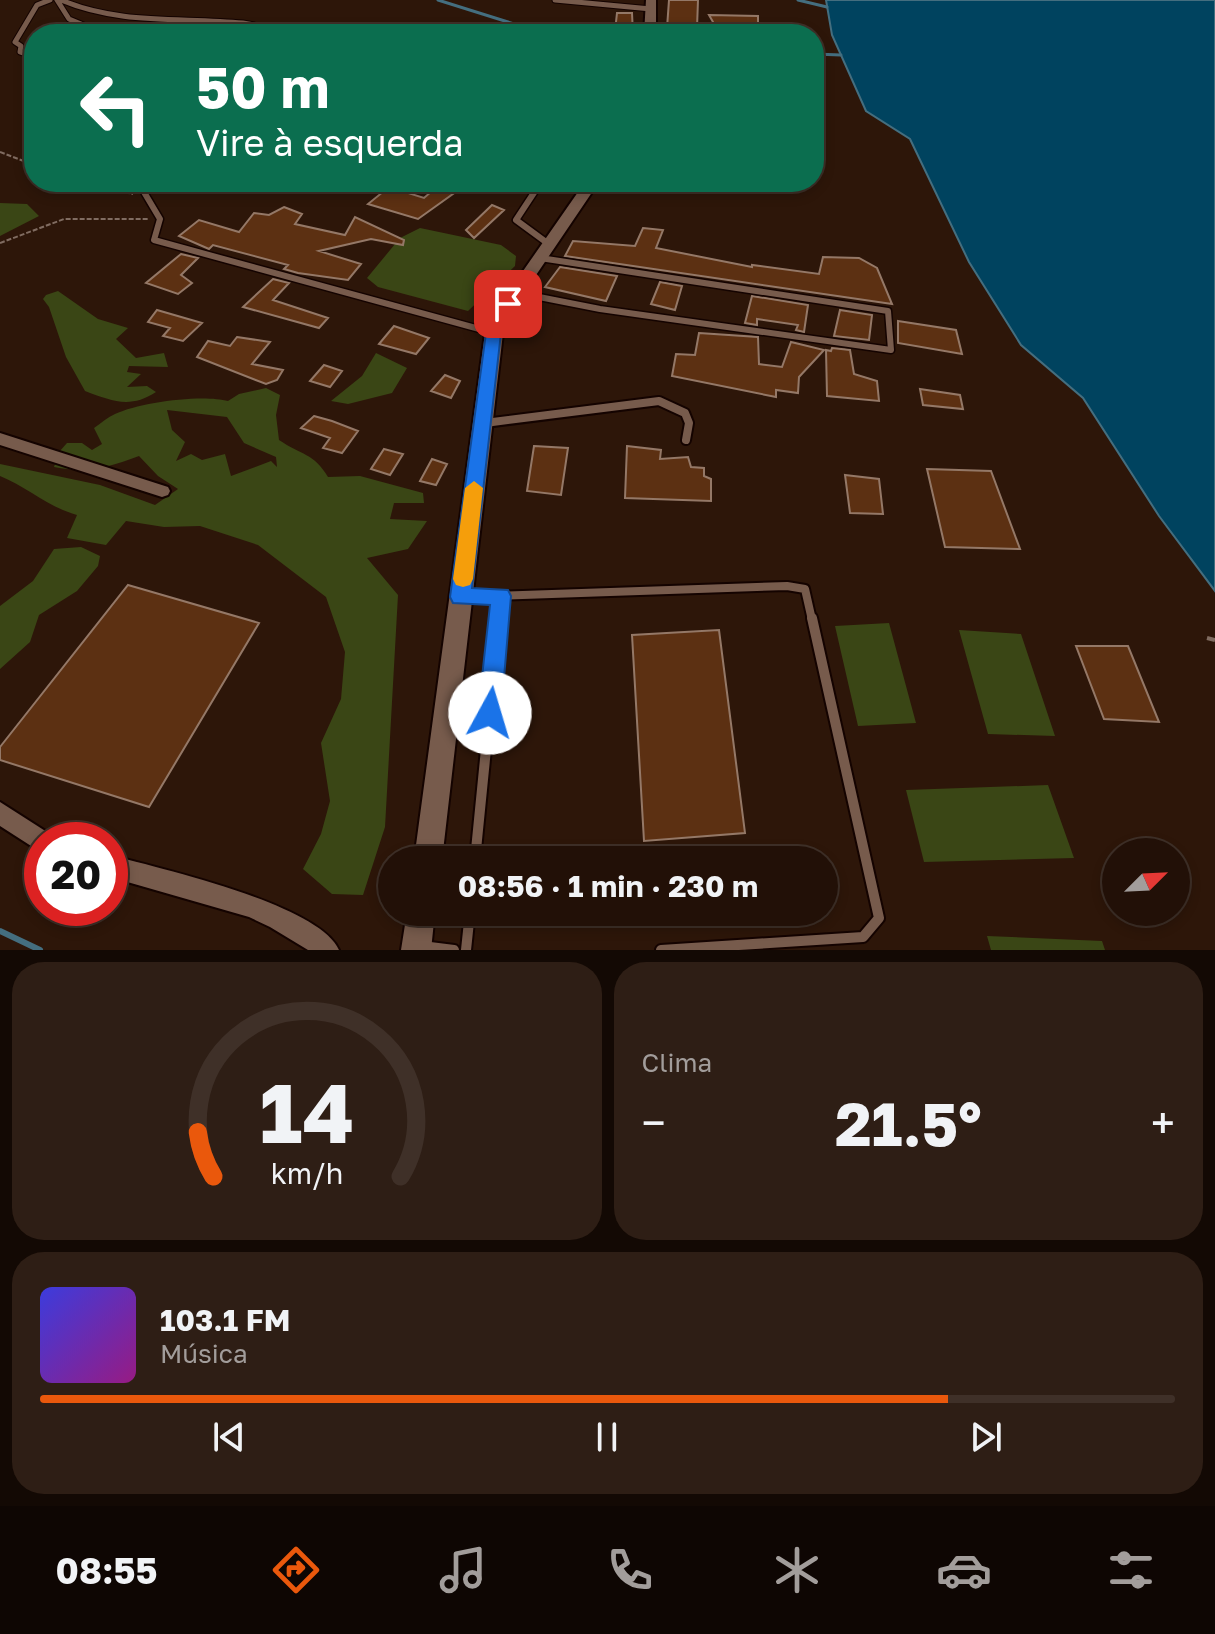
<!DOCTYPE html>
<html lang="pt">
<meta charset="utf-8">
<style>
body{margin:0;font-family:"Golos Text",sans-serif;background:#2e1e15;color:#f1f3f6;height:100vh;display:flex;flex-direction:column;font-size:30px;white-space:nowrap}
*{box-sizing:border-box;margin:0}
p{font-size:26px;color:#a29d9b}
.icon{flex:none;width:44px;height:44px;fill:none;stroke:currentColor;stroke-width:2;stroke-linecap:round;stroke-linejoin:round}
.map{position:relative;height:950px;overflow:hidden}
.drawer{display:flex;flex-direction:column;gap:12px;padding:12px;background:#130904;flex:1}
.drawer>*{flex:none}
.banner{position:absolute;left:24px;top:24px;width:800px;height:168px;border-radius:32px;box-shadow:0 4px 12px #0003,0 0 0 2px #3f3028;background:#0b6e4f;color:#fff;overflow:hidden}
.needle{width:52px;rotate:66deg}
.controls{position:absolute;left:1102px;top:838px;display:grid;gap:16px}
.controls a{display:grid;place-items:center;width:88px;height:88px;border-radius:50%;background:#221007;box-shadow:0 4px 12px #0003,0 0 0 2px #3f3028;font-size:40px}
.speed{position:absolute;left:24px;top:822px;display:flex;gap:16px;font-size:40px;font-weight:700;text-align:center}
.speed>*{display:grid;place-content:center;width:104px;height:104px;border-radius:50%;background:#221007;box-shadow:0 4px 12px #0003,0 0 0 2px #3f3028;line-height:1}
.speed .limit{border:12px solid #d22;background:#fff;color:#111}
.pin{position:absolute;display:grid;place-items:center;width:68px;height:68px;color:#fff;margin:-34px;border-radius:16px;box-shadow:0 4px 12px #0006}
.me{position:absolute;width:88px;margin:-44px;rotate:6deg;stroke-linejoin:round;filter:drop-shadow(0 0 6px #0008)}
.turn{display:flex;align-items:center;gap:28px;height:168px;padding:0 40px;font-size:36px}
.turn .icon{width:104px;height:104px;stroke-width:2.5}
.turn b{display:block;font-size:56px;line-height:68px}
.big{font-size:60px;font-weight:700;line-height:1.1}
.drawer .card{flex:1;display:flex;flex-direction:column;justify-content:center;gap:12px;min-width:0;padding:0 28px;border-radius:32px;background:#2e1e15}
.drawer .dial{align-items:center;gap:0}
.dial svg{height:208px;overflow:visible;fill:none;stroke:#3f3028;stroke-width:7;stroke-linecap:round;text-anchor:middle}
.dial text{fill:#f1f3f6;stroke:none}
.song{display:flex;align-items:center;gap:24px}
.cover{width:96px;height:96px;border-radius:12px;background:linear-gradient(135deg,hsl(240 70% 55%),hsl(310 70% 35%))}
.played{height:8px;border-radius:4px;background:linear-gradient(90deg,#ea580c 80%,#3f3028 80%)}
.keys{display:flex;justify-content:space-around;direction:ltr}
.heat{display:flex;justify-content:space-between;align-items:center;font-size:44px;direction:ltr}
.drawer .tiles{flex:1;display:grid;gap:12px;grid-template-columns:1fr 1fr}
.card:last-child{grid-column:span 2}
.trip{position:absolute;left:378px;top:846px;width:460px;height:80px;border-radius:40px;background:#221007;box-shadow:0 4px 12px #0003,0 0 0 2px #3f3028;font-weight:700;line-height:80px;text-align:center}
.tabs{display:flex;height:128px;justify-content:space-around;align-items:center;background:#0e0603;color:#a29d9b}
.tabs .icon{width:56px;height:56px}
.tabs .active{color:#ea580c}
.tabs b{font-size:36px;color:#f1f3f6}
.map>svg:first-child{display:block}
</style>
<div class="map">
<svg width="1215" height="950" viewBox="0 0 1215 950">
<rect width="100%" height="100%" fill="#2d1609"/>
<path fill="#3a4615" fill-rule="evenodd" d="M0,203L27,204L39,216L0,236Z
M420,228L501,245L516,256L515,266L468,311L378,287L367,278L400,238Z
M58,291L98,319L128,328L116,339L136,358L164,353L168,367L129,366L127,372L141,374L127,387L147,386L156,392C130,409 112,401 85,391L66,357L49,307L43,299L46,295Z
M376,353L407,368L392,393L348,404L331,401L362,376Z
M266,388L280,395L276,415L279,440C301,455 314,453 328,477L360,476L423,493L424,503H394L390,519L427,521L408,549L367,558L398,595L385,827L363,895L332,894L303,869L321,834L330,801L321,743L341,699L345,652L326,597L258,545L200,526L164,527L126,521L106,545L67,538L77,515C48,507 27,487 0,476V464L100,485L155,505L178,489L158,476L139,456C107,468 88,473 54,467L59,452L67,443H82L92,450L102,444L94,428C101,423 108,417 115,414C140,402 203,394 228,401L239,394ZM167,410L227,417L244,443L276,457L277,467L271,461L231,476L225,454L202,460L191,454L176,461L185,442L172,430Z
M81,547L100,556L98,566L77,591L39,615L30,642L0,669V606L33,581L54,549Z
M889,623L916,723L858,726L835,626Z
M959,630L1021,634L1055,736L988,734Z
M1048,785L1074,858L924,862L906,790Z
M987,936L1102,941L1105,950H991Z"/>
<path fill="#00435f" stroke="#446e7f" stroke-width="2" d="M826,0H1215V591L1159,516L1083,398L1021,345L969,262L910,139L866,111L832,35Z"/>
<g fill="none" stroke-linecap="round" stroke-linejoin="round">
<path stroke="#446e7f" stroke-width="3" d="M438,0L546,34
M798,0L827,7
M814,54L841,55"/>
<path stroke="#446e7f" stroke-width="6" d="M0,931L40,950"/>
</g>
<path fill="#5c3012" stroke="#947867" stroke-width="2" d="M669,0H698L697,28H667Z
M617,13H632L633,34L615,31Z
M709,15L758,16V24L717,29Z
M439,185L457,191L418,219L368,204L389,187L424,198Z
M492,205L504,210L474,238L466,230Z
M284,207L302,214L295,224L345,235L355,217L404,240L403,245L371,239L319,251L361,264L348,280L298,273L284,269L288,265L213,245L209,249L179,236L199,220L239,232L254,213L269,215Z
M643,228L663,230L656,248L752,267V265L819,274L823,257L859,258L877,268L892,304L565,256L573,241L635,246Z
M181,254L198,258L181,275L192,283L178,294L146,283Z
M560,267L617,276L606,301L545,287Z
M273,279L289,283L273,300L328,318L319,328L243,307Z
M660,282L682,286L675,310L651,304Z
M752,296L808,305L804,332L796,330L798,325L757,319V325L745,323Z
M157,310L202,323L183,341L163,336L170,328L148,322Z
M840,310L872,315L869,340L834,336Z
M898,321L956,330L962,354L898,343Z
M394,326L429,338L416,354L379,344Z
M699,333L758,337L759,364L782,367L791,342L824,350L799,377L798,393L776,390V397L672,376L676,354L695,355Z
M237,337L270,342L252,364L283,370L277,380L266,384L197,357L208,341L230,346Z
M832,348L850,350L854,374L877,381L879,401L827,396L826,350L831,351Z
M324,365L342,371L330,387L310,381Z
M445,375L460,381L451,398L431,391Z
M920,389L960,395L963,409L923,405Z
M314,416L332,421L358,431L342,453L323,448L330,438L301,428Z
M534,446L568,448L561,495L527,491Z
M627,446L661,450L660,459L688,457L691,467L704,468V476L711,479V501L625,498Z
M384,449L403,454L390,475L371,469Z
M432,459L447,464L436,485L420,481Z
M927,469L991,471L1020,549L945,547Z
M845,475L879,479L883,514L850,513Z
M128,585L259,623L149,807L0,760V747Z
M719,630L745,833L644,841L632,635Z
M1076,646H1128L1159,722L1104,719Z"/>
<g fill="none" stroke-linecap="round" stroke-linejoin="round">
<defs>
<path id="service-far3" d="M57,0L69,19L105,34
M61,0C120,25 181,17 243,23C259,25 275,31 291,34
M555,0L651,9
M34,57L20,52L21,46L15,42L37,5L50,0"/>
<path id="service-far2" d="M138,182L160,219L154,240L494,333
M541,182L516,220L550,245
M511,303L534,296L600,309L891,350L888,311L540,258"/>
<path id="service-far1" d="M485,423L659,401L685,413L689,423L686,440
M463,597L787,586L805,589L812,620
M499,620L501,596"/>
<path id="service" d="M475,860L499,618
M422,946L454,950
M466,950L470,912
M661,950L863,937L879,918L812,618"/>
<path id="minor" d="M0,433L168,487L170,491L168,495L162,497L0,445Z
M0,802L50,834L52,840H42V853L0,826Z
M110,855C158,868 319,904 339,950H308L270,927L249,917L110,877Z"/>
<path id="tertiary" d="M646,0H656V34H644Z
M585,182H599L505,321L503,333L442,860H414L485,333L491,317Z
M407,912H435L431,950H401Z"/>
</defs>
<use href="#service-far3" stroke="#140300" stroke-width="7"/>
<use href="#service-far2" stroke="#140300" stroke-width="9"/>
<use href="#service-far1" stroke="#140300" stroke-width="12"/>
<use href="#service" stroke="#140300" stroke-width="14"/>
<use href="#minor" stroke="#140300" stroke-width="4"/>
<use href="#tertiary" stroke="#140300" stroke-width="4"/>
<path stroke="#806c61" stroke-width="2" stroke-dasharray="5 2" stroke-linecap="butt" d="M0,152L34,165
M84,182L133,194
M0,243L64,219H148"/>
<path stroke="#806c61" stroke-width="4" stroke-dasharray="10 5" stroke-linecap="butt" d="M1207,638L1215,640"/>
<use href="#service-far3" stroke="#775b4c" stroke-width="5"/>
<use href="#service-far2" stroke="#775b4c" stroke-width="6"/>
<use href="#service-far1" stroke="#775b4c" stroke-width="8"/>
<use href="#service" stroke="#775b4c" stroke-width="10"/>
<use href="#minor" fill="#775b4c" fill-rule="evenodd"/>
<use href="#tertiary" fill="#775b4c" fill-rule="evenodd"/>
</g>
<path fill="#1a73e8" stroke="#114b97" stroke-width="2" d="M508,299L516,304L501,333L472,588L508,590L511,596L501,713L498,721L490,724L482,721L478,713L490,605L453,603L450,597L486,333L503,301Z"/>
<path fill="#f59e0b" d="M474,481L483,488L473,579L470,585L463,587L456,585L453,579L465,488Z"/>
</svg>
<div class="controls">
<a><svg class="needle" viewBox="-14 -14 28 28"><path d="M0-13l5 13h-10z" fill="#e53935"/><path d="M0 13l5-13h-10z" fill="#a29d9b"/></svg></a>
</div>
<div class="speed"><div class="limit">20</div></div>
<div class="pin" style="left:508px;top:304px;background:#d93025"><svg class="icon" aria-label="arrive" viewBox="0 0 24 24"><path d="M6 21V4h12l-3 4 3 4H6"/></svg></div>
<svg class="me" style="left:490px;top:713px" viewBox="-20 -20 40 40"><circle r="19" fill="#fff"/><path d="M0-13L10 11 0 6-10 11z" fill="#1a73e8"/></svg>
<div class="trip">08:56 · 1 min · 230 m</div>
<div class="banner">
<div class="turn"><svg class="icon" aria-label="left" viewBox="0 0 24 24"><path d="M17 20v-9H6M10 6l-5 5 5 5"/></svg><div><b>50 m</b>Vire à esquerda</div></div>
</div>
</div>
<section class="drawer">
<div class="tiles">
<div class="card dial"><svg viewBox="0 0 100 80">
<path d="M14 69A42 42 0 1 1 86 69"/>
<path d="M14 69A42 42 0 0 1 8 52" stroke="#ea580c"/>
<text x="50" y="56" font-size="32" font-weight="700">14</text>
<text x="50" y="72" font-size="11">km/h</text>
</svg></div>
<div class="card"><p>Clima</p>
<div class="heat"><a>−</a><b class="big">21.5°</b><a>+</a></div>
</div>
<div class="card">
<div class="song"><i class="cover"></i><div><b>103.1 FM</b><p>Música</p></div></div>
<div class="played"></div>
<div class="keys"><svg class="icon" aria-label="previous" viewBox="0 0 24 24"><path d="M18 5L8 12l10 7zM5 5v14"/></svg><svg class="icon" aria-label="pause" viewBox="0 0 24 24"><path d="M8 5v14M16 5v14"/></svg><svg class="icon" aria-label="next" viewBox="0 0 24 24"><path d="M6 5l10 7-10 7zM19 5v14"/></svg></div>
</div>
</div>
</section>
<nav class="tabs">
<b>08:55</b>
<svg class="icon active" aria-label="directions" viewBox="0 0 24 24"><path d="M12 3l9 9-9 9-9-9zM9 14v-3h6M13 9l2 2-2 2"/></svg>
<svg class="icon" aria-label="music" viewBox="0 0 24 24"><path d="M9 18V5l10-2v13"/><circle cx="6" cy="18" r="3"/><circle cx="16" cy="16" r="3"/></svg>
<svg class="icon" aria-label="phone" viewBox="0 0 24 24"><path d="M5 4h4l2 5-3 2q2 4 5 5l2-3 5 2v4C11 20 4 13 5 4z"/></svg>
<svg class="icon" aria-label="climate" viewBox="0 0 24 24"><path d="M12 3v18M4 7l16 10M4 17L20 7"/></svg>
<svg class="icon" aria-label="car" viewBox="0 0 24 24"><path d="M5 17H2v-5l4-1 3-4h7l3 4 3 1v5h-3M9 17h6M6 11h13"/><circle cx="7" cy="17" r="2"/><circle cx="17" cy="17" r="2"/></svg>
<svg class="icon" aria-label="filters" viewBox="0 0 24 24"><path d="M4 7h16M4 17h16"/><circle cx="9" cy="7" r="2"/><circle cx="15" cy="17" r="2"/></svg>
</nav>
